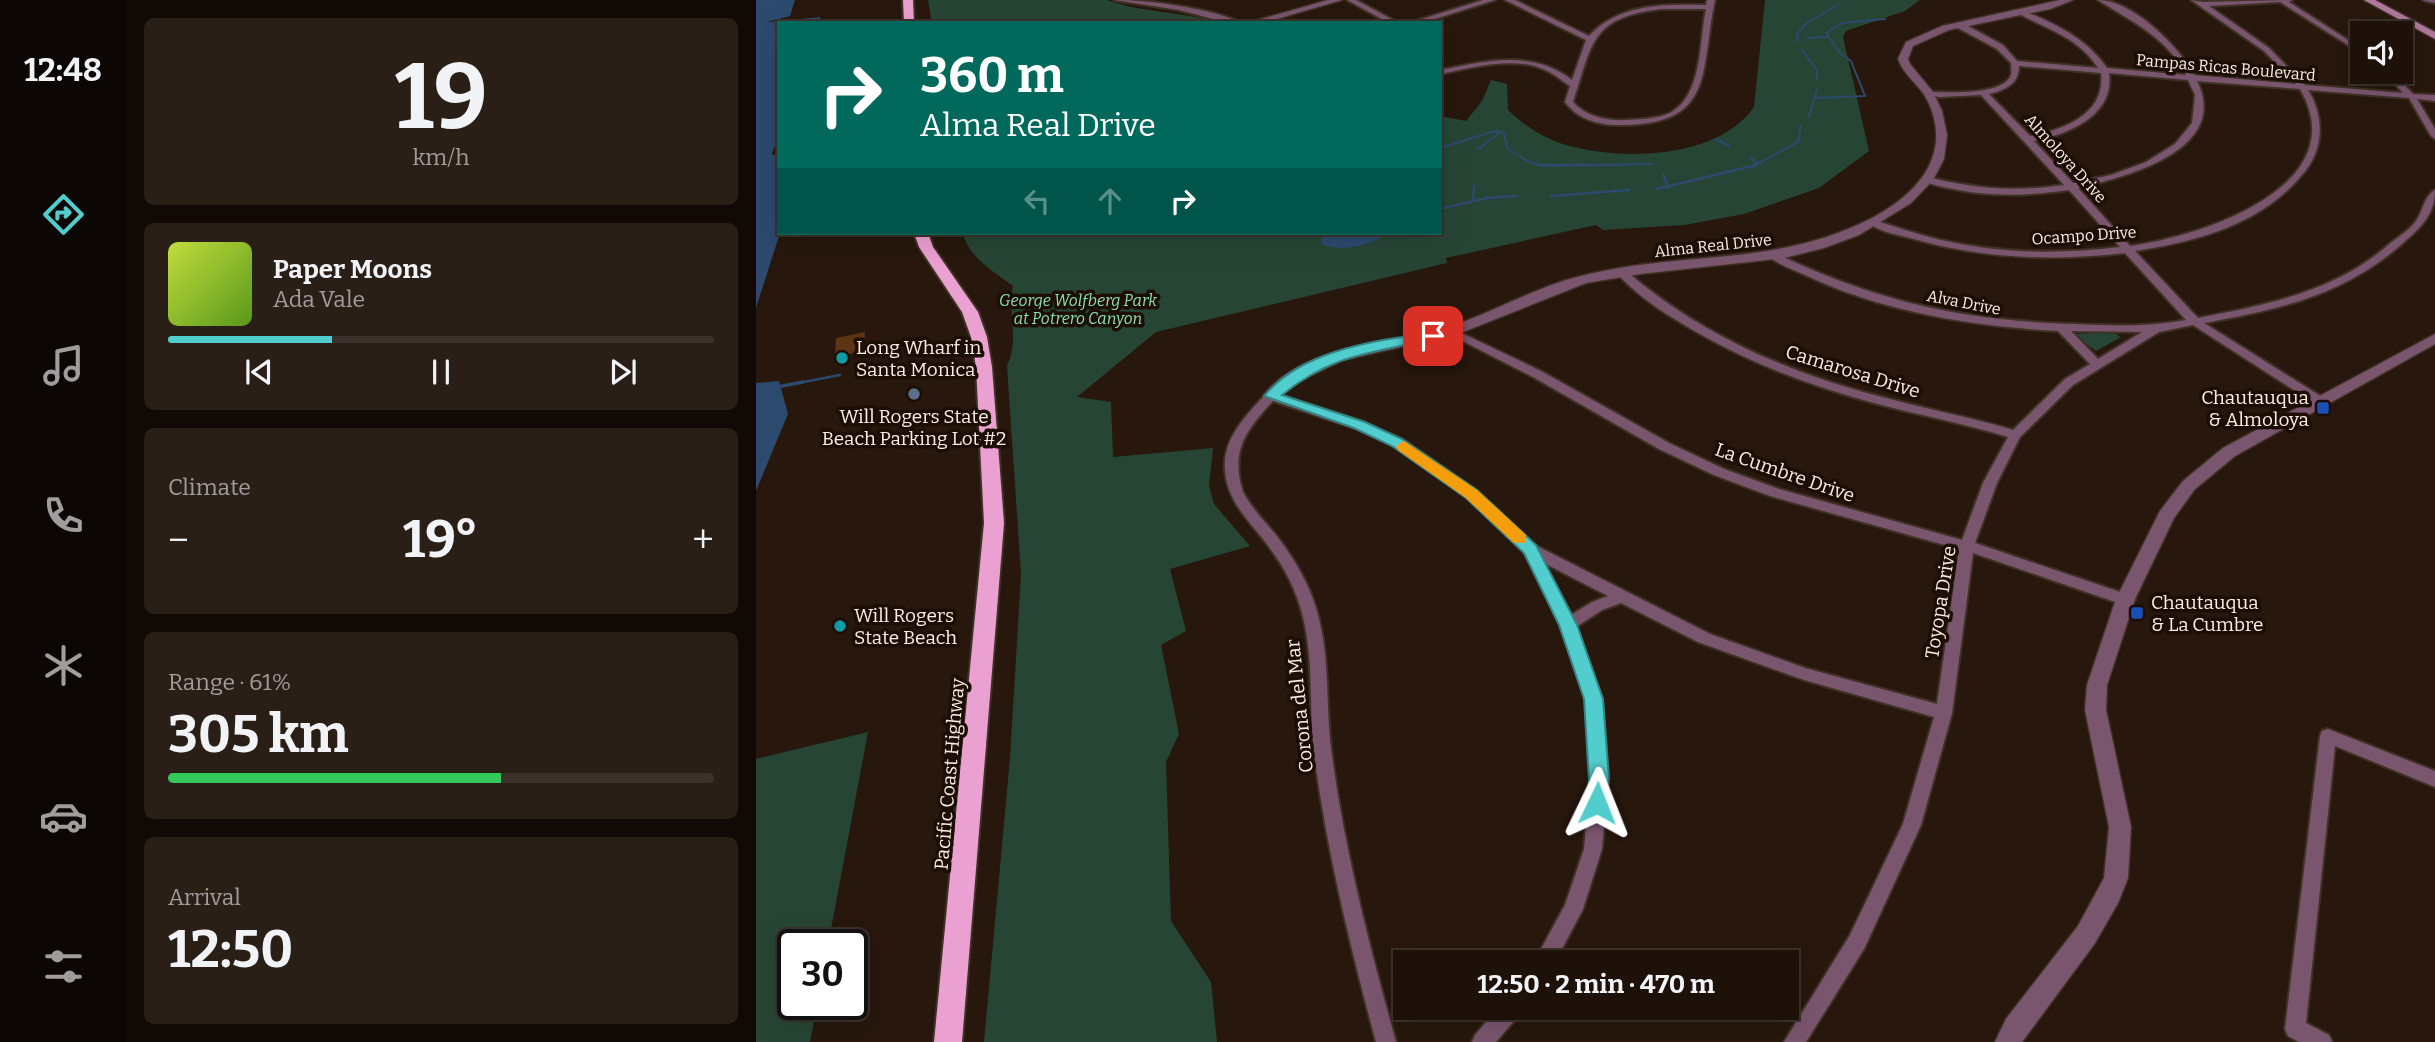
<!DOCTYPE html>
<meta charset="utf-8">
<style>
body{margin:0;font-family:Bitter,serif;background:#2a1f17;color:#f1f3f6;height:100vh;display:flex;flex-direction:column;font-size:26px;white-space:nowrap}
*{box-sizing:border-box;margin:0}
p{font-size:23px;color:#a09d9c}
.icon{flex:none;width:38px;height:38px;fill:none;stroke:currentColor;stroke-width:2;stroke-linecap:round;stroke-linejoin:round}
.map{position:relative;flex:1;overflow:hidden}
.drawer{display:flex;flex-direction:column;gap:18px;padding:18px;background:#100905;width:630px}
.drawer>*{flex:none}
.hud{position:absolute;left:21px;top:21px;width:665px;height:214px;border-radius:0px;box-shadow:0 7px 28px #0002,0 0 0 2px #3b312a;background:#00695c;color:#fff;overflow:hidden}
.tools{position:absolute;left:1594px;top:21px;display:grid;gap:14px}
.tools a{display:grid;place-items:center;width:63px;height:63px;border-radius:0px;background:#1d1109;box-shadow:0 7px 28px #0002,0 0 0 2px #3b312a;font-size:35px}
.speed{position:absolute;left:21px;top:929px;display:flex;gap:14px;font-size:35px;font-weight:700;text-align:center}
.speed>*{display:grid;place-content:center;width:91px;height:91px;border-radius:50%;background:#1d1109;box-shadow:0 7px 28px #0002,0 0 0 2px #3b312a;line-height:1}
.speed .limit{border:4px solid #111;border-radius:10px;background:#fff;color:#111}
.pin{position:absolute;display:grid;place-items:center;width:60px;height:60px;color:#fff;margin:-30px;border-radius:14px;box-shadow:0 4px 10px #0006}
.me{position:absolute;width:77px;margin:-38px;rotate:2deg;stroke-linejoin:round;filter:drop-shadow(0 0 5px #0008)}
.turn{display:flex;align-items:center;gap:24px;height:147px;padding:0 28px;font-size:32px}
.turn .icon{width:91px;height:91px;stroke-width:2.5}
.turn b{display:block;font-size:49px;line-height:60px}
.lanes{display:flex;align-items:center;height:66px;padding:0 28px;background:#0003;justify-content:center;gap:35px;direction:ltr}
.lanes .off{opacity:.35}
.big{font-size:52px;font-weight:700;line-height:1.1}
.drawer .card{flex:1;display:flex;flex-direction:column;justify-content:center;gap:10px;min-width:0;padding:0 24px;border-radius:10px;background:#2a1f17}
.drawer .dial{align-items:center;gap:0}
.dial b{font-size:91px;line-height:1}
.song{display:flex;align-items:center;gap:21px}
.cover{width:84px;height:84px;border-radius:10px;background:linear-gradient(135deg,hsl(70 70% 55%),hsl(90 70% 35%))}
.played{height:7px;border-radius:4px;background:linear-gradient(90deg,#52cdce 30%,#3b312a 30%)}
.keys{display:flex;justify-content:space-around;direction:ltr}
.heat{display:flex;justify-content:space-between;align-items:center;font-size:38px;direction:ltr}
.charge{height:10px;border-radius:5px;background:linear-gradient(90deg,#34c759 61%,#3b312a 0)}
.trip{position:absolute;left:637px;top:950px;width:406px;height:70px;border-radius:0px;background:#1d1109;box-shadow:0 7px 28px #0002,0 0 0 2px #3b312a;font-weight:700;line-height:70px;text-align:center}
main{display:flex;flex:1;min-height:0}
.dock{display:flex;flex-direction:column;width:126px;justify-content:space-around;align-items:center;background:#0c0704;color:#a09d9c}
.dock .icon{width:49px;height:49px}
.dock .current{color:#52cdce}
.dock b{font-size:32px;color:#f1f3f6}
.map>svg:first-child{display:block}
</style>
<main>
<nav class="dock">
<b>12:48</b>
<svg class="icon current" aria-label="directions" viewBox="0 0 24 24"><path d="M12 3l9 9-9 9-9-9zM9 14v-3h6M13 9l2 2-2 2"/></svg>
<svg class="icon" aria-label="music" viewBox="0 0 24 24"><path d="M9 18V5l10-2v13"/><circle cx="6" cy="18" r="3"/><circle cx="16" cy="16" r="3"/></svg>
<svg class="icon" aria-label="phone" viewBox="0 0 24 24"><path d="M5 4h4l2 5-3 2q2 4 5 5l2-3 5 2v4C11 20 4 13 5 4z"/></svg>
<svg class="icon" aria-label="climate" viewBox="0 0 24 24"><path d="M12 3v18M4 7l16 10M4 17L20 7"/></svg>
<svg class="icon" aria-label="car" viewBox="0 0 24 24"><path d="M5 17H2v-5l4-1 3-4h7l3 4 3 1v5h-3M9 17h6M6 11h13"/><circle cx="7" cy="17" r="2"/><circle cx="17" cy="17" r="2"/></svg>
<svg class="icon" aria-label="filters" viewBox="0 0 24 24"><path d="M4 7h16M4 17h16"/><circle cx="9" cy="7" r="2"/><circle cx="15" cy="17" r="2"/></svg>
</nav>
<section class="drawer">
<div class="card dial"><b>19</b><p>km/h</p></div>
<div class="card">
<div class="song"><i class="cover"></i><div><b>Paper Moons</b><p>Ada Vale</p></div></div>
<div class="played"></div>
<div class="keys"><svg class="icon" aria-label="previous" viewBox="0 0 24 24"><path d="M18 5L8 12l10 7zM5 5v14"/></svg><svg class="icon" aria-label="pause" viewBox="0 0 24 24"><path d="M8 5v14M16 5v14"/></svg><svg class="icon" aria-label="next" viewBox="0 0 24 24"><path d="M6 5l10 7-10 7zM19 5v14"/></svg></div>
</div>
<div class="card"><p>Climate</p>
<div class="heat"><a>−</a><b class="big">19°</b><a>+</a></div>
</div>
<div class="card"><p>Range · 61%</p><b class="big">305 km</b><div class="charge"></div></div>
<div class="card"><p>Arrival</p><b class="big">12:50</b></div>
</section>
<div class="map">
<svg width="1679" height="1042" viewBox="0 0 1679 1042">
<rect width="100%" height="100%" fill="#27170c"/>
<path fill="#274535" d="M172,0H351C387,13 426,11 463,23H176Z
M1009,0H1164L1149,11L1090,31L1087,37L1113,151L1063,188L988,214L928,225L847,230L840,225L690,258L691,263L400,332L321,397L355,402L357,457L457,448L453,486L458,504L494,546L414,569L430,631L405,645L423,734L410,762L415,921L455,982L461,1042H228L254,758L265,574L251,366C264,337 251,317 257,286C238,272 212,257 207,233H684V116L710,121L726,101L735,80L751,84L752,110C772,129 795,143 822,148C876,160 963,157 998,107Z
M1356,332L1365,337L1340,351L1320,337V334Z
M112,732L72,945H37V1004L61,1005L54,1042H0V759Z"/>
<path fill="#2c4a6e" d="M0,0H39L34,16L11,22L65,17L63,23H23V134L16,154L23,157L24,233L0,308Z
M573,233H633C614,245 588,253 565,244L566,236Z
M23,381L32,414L0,491V383Z"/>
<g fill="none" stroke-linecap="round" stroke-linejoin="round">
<path stroke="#2c4a6e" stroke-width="2" d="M1051,38L1071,37
M1042,41L1041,34L1051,23L1083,4
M1046,50L1061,70V79
M1060,98L1109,96L1095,61L1084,53L1070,33L1086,23L1129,19
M1053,117L1061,89
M960,139L973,146
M684,148L739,131L748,133L751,148L771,161L787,166L896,164
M721,150L743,133
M994,157L1002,164
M996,167L1042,142L1045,126"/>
<path stroke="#2c4a6e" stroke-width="2.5" d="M783,165H853
M907,174L912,188
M901,189L1000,165
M795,196L873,190
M717,200L718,186
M684,209L731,198L760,196
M37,384L84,375"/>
<path stroke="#2c4a6e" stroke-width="3.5" d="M21,387L47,382"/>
</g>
<path fill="#5c3515" d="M109,332L108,351L79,357L80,338Z"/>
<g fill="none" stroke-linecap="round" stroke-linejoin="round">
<defs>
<path id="minor" d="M358,0C393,0 455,8 486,23H472L423,10Z
M591,0H600L643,23H633Z
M727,0H739L666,23H653Z
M749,0H759L833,36C863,3 909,4 950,5L951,0H959C944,70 960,124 867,125C845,126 822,120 809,102L814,86C805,80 797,73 787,69C755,56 716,68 684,74V70C730,61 776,49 816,80L830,40ZM905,9H950C943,41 947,95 914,113C901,119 885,119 871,120C852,121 830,117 817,102C837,42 834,18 905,9Z
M1342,0C1376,0 1424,47 1438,75L1540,84L1508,51L1435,0L1447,2L1536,0L1533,2L1606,49V54L1524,2L1453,6L1513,48L1549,85L1647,93L1628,72H1636L1657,94L1679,95V101L1661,99L1679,129V139L1675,136L1653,98L1552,90C1568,116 1568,146 1550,170C1508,224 1443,241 1379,251L1442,318C1509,305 1578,292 1631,246C1640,238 1653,231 1660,221C1667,212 1668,196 1679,190C1679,215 1664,228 1647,243C1587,296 1524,309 1448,323L1566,397L1568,400L1566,403H1558L1437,325L1403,332L1317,385L1264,437L1241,483L1219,543L1376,596L1379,600L1376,604L1371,606L1217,553L1196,713L1165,825L1108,949L1050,1042H1028L1094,935L1147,824L1178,717L1048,680L942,642L865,603L846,610L820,627L846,699L852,779L846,849L827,909L799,962H778L809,905L828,849L834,779L830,699L804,625L768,552L711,497L636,445L599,428L517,401C490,430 474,451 487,492C497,511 513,525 526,543C540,562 553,585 560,608C575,656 569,707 576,756C589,853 614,948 640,1042H620C595,949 572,856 559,761C552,712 559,662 546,613C540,591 530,570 516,551C498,525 471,504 469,470C466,439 491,414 511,393L515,392L607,422L646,439L721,491L779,545L954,634L1049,668L1181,704L1203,549L1014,496L958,475L903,449L777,377L689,332L691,330H699L785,371L913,443L968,469L1023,489L1206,540L1227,483L1252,437C1207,423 1162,415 1118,403C1051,385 986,360 927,324C903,310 878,293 860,272L865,269L869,270C943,334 1032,373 1126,397C1170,409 1214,417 1257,430L1309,379L1334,364L1302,331C1215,326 1126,312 1047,274C1036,269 1023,265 1014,257L1019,254L1023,255C1123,302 1208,321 1318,324C1356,326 1393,327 1430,320L1369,253C1297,261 1228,259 1158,239C1143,235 1124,232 1112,223L1117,220C1142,227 1165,236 1190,241C1248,254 1306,254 1364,247L1313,190C1271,196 1233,197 1192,188C1183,186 1173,184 1166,180L1171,177C1220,189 1258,192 1308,185L1225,95L1183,97L1169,94L1173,92C1191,92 1247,96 1255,75C1256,71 1255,67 1255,63L1241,49L1202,28V24H1208L1247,45L1261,61L1342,68C1324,39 1294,30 1265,15L1268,11C1300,24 1331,39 1351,68L1430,75C1412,38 1375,21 1342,0ZM1263,66L1345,73C1350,114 1308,130 1274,136L1233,94C1249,90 1263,84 1263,66ZM1353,73L1432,80L1439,95L1436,123L1419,144L1390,162L1355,175L1317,183L1278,141C1313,134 1359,115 1353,73ZM1441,81L1544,89C1601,187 1443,237 1374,246L1322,188C1370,177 1475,150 1441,81ZM1315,331L1386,332L1342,359ZM788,563L852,596L836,602L815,615Z
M1667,0H1679V3L1669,1Z
M1572,729L1679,771V787L1579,746L1550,1023L1573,1035L1576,1042H1543L1532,1036L1529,1029L1564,736L1566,731Z
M742,1008H766L763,1015L740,1042H716L719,1035Z"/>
<path id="tertiary" d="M572,0H586L507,23H491Z
M1304,0H1317L1294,9L1193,30L1157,46L1152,59L1154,64L1177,92L1186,111L1191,135L1188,159L1177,180L1155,203L1103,235L1068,248L1028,258L884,274L830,283L702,334L587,360L544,381L520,399H510L507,396C545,347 617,347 672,333C725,320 772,289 825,276C927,250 1020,268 1118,217C1145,202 1173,180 1179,148C1183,131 1177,107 1167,93C1158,81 1147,73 1142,59L1150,42L1186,26Z
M1679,334V344L1479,456L1439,489L1418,518L1379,599L1351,685L1350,710L1375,827L1372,878L1362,903L1339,943L1266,1042H1239L1250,1019L1322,926L1348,878L1353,827L1329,710L1331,685L1360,599L1404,511L1427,481L1467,448Z"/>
<path id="secondary" d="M1608,0H1619L1679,32V39Z"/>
<path id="trunk" d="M147,0H157L158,23H148Z
M158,233H172L177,247L222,312L231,337L236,367L248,523L206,1042H178L228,523L220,367L215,337L206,312L163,247Z"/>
</defs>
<use href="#minor" stroke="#403126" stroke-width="4"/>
<use href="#tertiary" stroke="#403126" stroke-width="3"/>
<use href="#secondary" stroke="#403126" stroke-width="3"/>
<use href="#trunk" stroke="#403126" stroke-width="4"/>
<use href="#minor" fill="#7a566e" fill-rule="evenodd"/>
<use href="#tertiary" fill="#7a566e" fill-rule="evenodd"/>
<use href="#secondary" fill="#b1779d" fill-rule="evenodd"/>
<use href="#trunk" fill="#eaa0d1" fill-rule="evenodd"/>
</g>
<path fill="#52cdce" stroke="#358586" stroke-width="2" d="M677,332L681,333V338C619,353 579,352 526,395L609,422L646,439L721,490L780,545L821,625L847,699L853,779L848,809L841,812L834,809L831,803L833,779L828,699L803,625L768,553L710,498L636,446L598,428L508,396C547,349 620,341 677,332Z"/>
<path fill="#f59e0b" d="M648,441L721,490L770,535V543H758L710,498L642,450L640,446Z"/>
<g fill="#0f9aa8" stroke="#1d0e04" stroke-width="2.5">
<circle cx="86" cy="358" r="7"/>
<circle cx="84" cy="626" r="7"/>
</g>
<circle fill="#5c6f8a" stroke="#1d0e04" stroke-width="2.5" cx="158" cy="394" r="7"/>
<g fill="#1a4fb4" stroke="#1d0e04" stroke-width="2.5">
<rect x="1560" y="401" width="14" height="14" rx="3.5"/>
<rect x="1374" y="606" width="14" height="14" rx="3.5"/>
</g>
<g text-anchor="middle" stroke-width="7" stroke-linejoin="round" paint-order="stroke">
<g font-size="16" fill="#f9ede6" stroke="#1d0e04">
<text transform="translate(1470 67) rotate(5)" y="6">Pampas Ricas Boulevard</text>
<text transform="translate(1310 158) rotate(48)" y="6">Almoloya Drive</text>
<text transform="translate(1328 235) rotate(-4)" y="6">Ocampo Drive</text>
<text transform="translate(957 245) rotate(-6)" y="6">Alma Real Drive</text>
<text transform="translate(1208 302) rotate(11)" y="6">Alva Drive</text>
</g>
<g font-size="16" font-style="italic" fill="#8cdfb3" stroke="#1d0e04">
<text x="322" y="306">George Wolfberg Park<tspan x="322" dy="18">at Potrero Canyon</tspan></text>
</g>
<g font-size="19" fill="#f9ede6" stroke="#1d0e04" text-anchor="start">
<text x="100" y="354">Long Wharf in<tspan x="100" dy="22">Santa Monica</tspan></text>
<text x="1553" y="404" text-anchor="end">Chautauqua<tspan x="1553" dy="22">&amp; Almoloya</tspan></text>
<text x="158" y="423" text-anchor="middle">Will Rogers State<tspan x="158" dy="22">Beach Parking Lot #2</tspan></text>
<text x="1395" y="609">Chautauqua<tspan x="1395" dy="22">&amp; La Cumbre</tspan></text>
<text x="98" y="622">Will Rogers<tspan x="98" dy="22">State Beach</tspan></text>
</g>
<g font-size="19" fill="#f9ede6" stroke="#1d0e04">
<text transform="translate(1097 371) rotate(17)" y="7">Camarosa Drive</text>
<text transform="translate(1029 472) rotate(19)" y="7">La Cumbre Drive</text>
<text transform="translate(1184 602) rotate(-81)" y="7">Toyopa Drive</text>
<text transform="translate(543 706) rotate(-96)" y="7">Corona del Mar</text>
<text transform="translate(193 774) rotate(-85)" y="7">Pacific Coast Highway</text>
</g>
</g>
</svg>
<div class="tools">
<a><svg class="icon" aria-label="sound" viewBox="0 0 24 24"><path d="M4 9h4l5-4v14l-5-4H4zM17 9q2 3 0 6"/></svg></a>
</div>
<div class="speed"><div class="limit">30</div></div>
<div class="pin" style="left:677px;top:336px;background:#d93025"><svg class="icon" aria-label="arrive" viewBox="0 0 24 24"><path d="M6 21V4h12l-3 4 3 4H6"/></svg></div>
<svg class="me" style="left:841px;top:803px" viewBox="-20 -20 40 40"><path d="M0-17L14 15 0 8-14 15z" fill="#52cdce" stroke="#fff" stroke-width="4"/></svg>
<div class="trip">12:50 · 2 min · 470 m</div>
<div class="hud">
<div class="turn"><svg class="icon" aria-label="right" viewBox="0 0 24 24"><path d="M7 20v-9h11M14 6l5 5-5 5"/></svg><div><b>360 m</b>Alma Real Drive</div></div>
<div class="lanes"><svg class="icon off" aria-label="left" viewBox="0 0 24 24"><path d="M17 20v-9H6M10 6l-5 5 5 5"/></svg><svg class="icon off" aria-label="ahead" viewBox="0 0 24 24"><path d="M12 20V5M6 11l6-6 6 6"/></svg><svg class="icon" aria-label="right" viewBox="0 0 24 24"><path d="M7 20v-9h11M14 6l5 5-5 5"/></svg></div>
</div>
</div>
</main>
